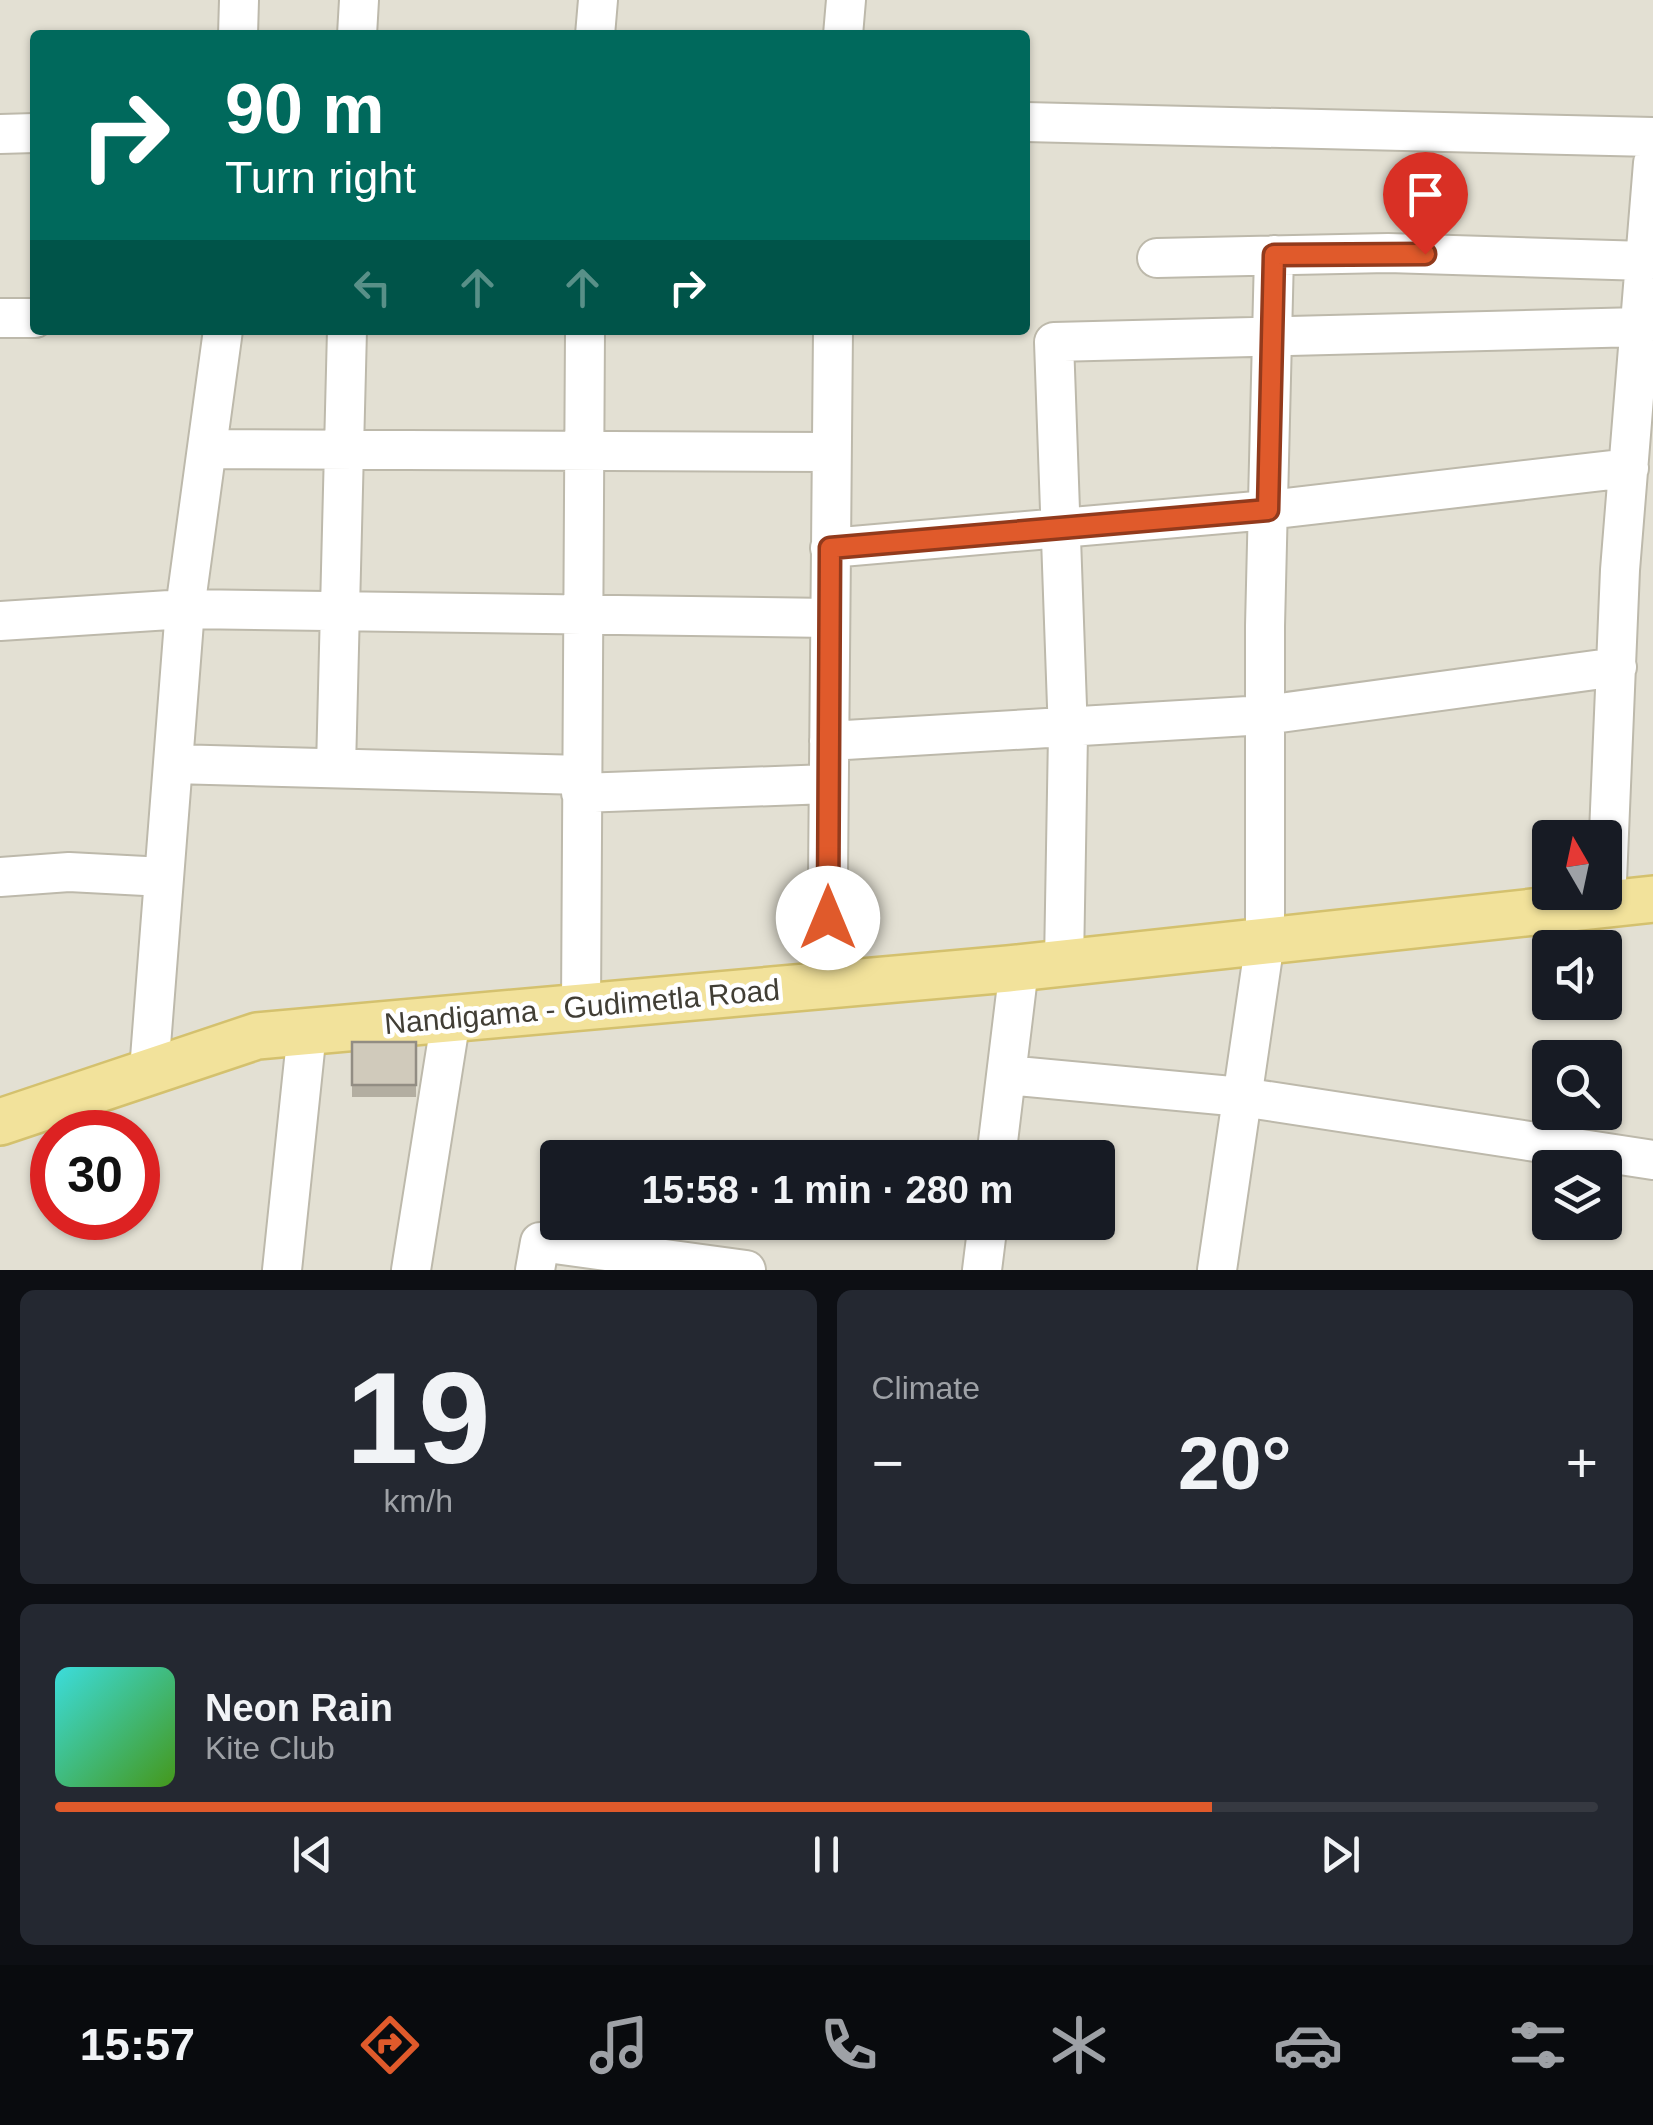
<!DOCTYPE html>
<meta charset="utf-8">
<style>
body{margin:0;font-family:Arial,sans-serif;background:#242831;color:#f1f3f6;height:100vh;display:flex;flex-direction:column;font-size:38px;white-space:nowrap}
*{box-sizing:border-box;margin:0}
p{font-size:32px;color:#9ea1a6}
.icon{flex:none;width:55px;height:55px;fill:none;stroke:currentColor;stroke-width:2;stroke-linecap:round;stroke-linejoin:round}
.map{position:relative;height:1270px;overflow:hidden}
.side{display:flex;flex-direction:column;gap:20px;padding:20px;background:#0d0f14;flex:1}
.side>*{flex:none}
.banner{position:absolute;left:30px;top:30px;width:1000px;height:305px;border-radius:10px;box-shadow:0 2px 8px #0004;background:#00695c;color:#fff;overflow:hidden}
.needle{width:65px;rotate:351deg}
.buttons{position:absolute;left:1532px;top:820px;display:grid;gap:20px}
.buttons a{display:grid;place-items:center;width:90px;height:90px;border-radius:10px;background:#171b24;box-shadow:0 2px 8px #0004;font-size:50px}
.speed{position:absolute;left:30px;top:1110px;display:flex;gap:20px;font-size:50px;font-weight:700;text-align:center}
.speed>*{display:grid;place-content:center;width:130px;height:130px;border-radius:50%;background:#171b24;box-shadow:0 2px 8px #0004;line-height:1}
.speed .limit{border:15px solid #d22;background:#fff;color:#111}
.pin{position:absolute;display:grid;place-items:center;width:85px;height:85px;color:#fff;margin:-102px -42px;border-radius:50% 50% 50% 0;rotate:-45deg;box-shadow:0 0 10px #0007}
.pin .icon{rotate:45deg}
.me{position:absolute;width:110px;margin:-55px;rotate:0deg;stroke-linejoin:round;filter:drop-shadow(0 0 8px #0008)}
.turn{display:flex;align-items:center;gap:35px;height:210px;padding:0 30px;font-size:45px}
.turn .icon{width:130px;height:130px;stroke-width:2.5}
.turn b{display:block;font-size:70px;line-height:85px}
.lanes{display:flex;align-items:center;height:95px;padding:0 30px;background:#0003;justify-content:center;gap:50px;direction:ltr}
.lanes .off{opacity:.35}
.big{font-size:75px;font-weight:700;line-height:1.1}
.side .tile{flex:1;display:flex;flex-direction:column;justify-content:center;gap:15px;min-width:0;padding:0 35px;border-radius:15px;background:#242831}
.side .dial{align-items:center;gap:0}
.dial b{font-size:130px;line-height:1}
.song{display:flex;align-items:center;gap:30px}
.cover{width:120px;height:120px;border-radius:15px;background:linear-gradient(135deg,hsl(180 70% 55%),hsl(100 70% 35%))}
.played{height:10px;border-radius:5px;background:linear-gradient(90deg,#e05a2b 75%,#363941 75%)}
.keys{display:flex;justify-content:space-around;direction:ltr}
.heat{display:flex;justify-content:space-between;align-items:center;font-size:55px;direction:ltr}
.side .tiles{flex:1;display:grid;gap:20px;grid-template-columns:1fr 1fr}
.tile:last-child{grid-column:span 2}
.trip{position:absolute;left:540px;top:1140px;width:575px;height:100px;border-radius:10px;background:#171b24;box-shadow:0 2px 8px #0004;font-weight:700;line-height:100px;text-align:center}
.tab-bar{display:flex;height:160px;justify-content:space-around;align-items:center;background:#090b0e;color:#9ea1a6}
.tab-bar .icon{width:70px;height:70px}
.tab-bar .on{color:#e05a2b}
.tab-bar b{font-size:45px;color:#f1f3f6}
.map>svg:first-child{display:block}
</style>
<div class="map">
<svg width="1653" height="1270" viewBox="0 0 1653 1270">
<rect width="100%" height="100%" fill="#f0eee4"/>
<path fill="#e3e0d3" fill-rule="evenodd" d="M0,0H1653V1270H0ZM35,35H1025V330H35ZM1550,838H1605V892H1550ZM1550,948H1605V1002H1550ZM1550,1058H1605V1112H1550ZM52,1132H138V1218H52ZM558,1158H1098V1222H558ZM1550,1168H1605V1222H1550Z"/>
<g fill="none" stroke-linecap="round" stroke-linejoin="round">
<defs>
<path id="minor" d="M238,35L239,0
M357,35L359,0
M595,35L598,0
M843,35L846,0
M1025,122L1653,137
M0,134L35,133
M1157,258L1388,253L1645,261
M0,318H35
M207,449L830,452
M830,548L1268,510L1629,468
M0,621L185,609L830,618
M829,741L1265,715L1617,667
M173,764L582,775
M336,768L347,330
M581,793L828,784
M0,877L69,872L164,877
M1606,905L1620,570L1653,163
M1064,963L1068,734L1054,342L1640,327
M827,985L833,330
M581,1007L585,330
M149,1071L185,609L223,330
M1006,1075L1242,1097L1653,1160
M996,1158L1019,968
M282,1270L307,1031
M411,1270L451,1018
M535,1270L540,1242L746,1270
M982,1270L988,1222
M1217,1270L1265,941V626L1274,255"/>
<path id="major" d="M0,1122L257,1036L1008,969L1653,899"/>
</defs>
<use href="#minor" stroke="#bdb9ab" stroke-width="42"/>
<use href="#major" stroke="#d4c16e" stroke-width="50"/>
<use href="#minor" stroke="#fff" stroke-width="38"/>
<use href="#major" stroke="#f2e29b" stroke-width="45"/>
</g>
<path fill="#b3aea1" d="M352,1042H416V1097H352Z"/>
<path fill="#d0cabb" stroke="#928d83" stroke-width="2.5" d="M352,1042H416V1085H352Z"/>
<g fill="none" stroke-linecap="round" stroke-linejoin="round">
<defs>
<path id="route" d="M828,918L830,548L1268,510L1274,255L1425,254"/>
</defs>
<use href="#route" stroke="#923a1c" stroke-width="25"/>
<use href="#route" stroke="#e05a2b" stroke-width="18"/>
</g>
<g text-anchor="middle" stroke-width="9" stroke-linejoin="round" paint-order="stroke">
<g font-size="30" fill="#413e35" stroke="#fff">
<text transform="translate(582 1007) rotate(-5)" y="10">Nandigama - Gudimetla Road</text>
</g>
</g>
</svg>
<div class="buttons">
<a><svg class="needle" viewBox="-14 -14 28 28"><path d="M0-13l5 13h-10z" fill="#e53935"/><path d="M0 13l5-13h-10z" fill="#9ea1a6"/></svg></a>
<a><svg class="icon" aria-label="sound" viewBox="0 0 24 24"><path d="M4 9h4l5-4v14l-5-4H4zM17 9q2 3 0 6"/></svg></a>
<a><svg class="icon" aria-label="search" viewBox="0 0 24 24"><circle cx="10" cy="10" r="6"/><path d="M15 15l6 6"/></svg></a>
<a><svg class="icon" aria-label="layers" viewBox="0 0 24 24"><path d="M12 4l9 5-9 5-9-5zM3 14l9 5 9-5"/></svg></a>
</div>
<div class="speed"><div class="limit">30</div></div>
<div class="pin" style="left:1425px;top:254px;background:#d93025"><svg class="icon" aria-label="arrive" viewBox="0 0 24 24"><path d="M6 21V4h12l-3 4 3 4H6"/></svg></div>
<svg class="me" style="left:828px;top:918px" viewBox="-20 -20 40 40"><circle r="19" fill="#fff"/><path d="M0-13L10 11 0 6-10 11z" fill="#e05a2b"/></svg>
<div class="trip">15:58 · 1 min · 280 m</div>
<div class="banner">
<div class="turn"><svg class="icon" aria-label="right" viewBox="0 0 24 24"><path d="M7 20v-9h11M14 6l5 5-5 5"/></svg><div><b>90 m</b>Turn right</div></div>
<div class="lanes"><svg class="icon off" aria-label="left" viewBox="0 0 24 24"><path d="M17 20v-9H6M10 6l-5 5 5 5"/></svg><svg class="icon off" aria-label="ahead" viewBox="0 0 24 24"><path d="M12 20V5M6 11l6-6 6 6"/></svg><svg class="icon off" aria-label="ahead" viewBox="0 0 24 24"><path d="M12 20V5M6 11l6-6 6 6"/></svg><svg class="icon" aria-label="right" viewBox="0 0 24 24"><path d="M7 20v-9h11M14 6l5 5-5 5"/></svg></div>
</div>
</div>
<section class="side">
<div class="tiles">
<div class="tile dial"><b>19</b><p>km/h</p></div>
<div class="tile"><p>Climate</p>
<div class="heat"><a>−</a><b class="big">20°</b><a>+</a></div>
</div>
<div class="tile">
<div class="song"><i class="cover"></i><div><b>Neon Rain</b><p>Kite Club</p></div></div>
<div class="played"></div>
<div class="keys"><svg class="icon" aria-label="previous" viewBox="0 0 24 24"><path d="M18 5L8 12l10 7zM5 5v14"/></svg><svg class="icon" aria-label="pause" viewBox="0 0 24 24"><path d="M8 5v14M16 5v14"/></svg><svg class="icon" aria-label="next" viewBox="0 0 24 24"><path d="M6 5l10 7-10 7zM19 5v14"/></svg></div>
</div>
</div>
</section>
<nav class="tab-bar">
<b>15:57</b>
<svg class="icon on" aria-label="directions" viewBox="0 0 24 24"><path d="M12 3l9 9-9 9-9-9zM9 14v-3h6M13 9l2 2-2 2"/></svg>
<svg class="icon" aria-label="music" viewBox="0 0 24 24"><path d="M9 18V5l10-2v13"/><circle cx="6" cy="18" r="3"/><circle cx="16" cy="16" r="3"/></svg>
<svg class="icon" aria-label="phone" viewBox="0 0 24 24"><path d="M5 4h4l2 5-3 2q2 4 5 5l2-3 5 2v4C11 20 4 13 5 4z"/></svg>
<svg class="icon" aria-label="climate" viewBox="0 0 24 24"><path d="M12 3v18M4 7l16 10M4 17L20 7"/></svg>
<svg class="icon" aria-label="car" viewBox="0 0 24 24"><path d="M5 17H2v-5l4-1 3-4h7l3 4 3 1v5h-3M9 17h6M6 11h13"/><circle cx="7" cy="17" r="2"/><circle cx="17" cy="17" r="2"/></svg>
<svg class="icon" aria-label="filters" viewBox="0 0 24 24"><path d="M4 7h16M4 17h16"/><circle cx="9" cy="7" r="2"/><circle cx="15" cy="17" r="2"/></svg>
</nav>
